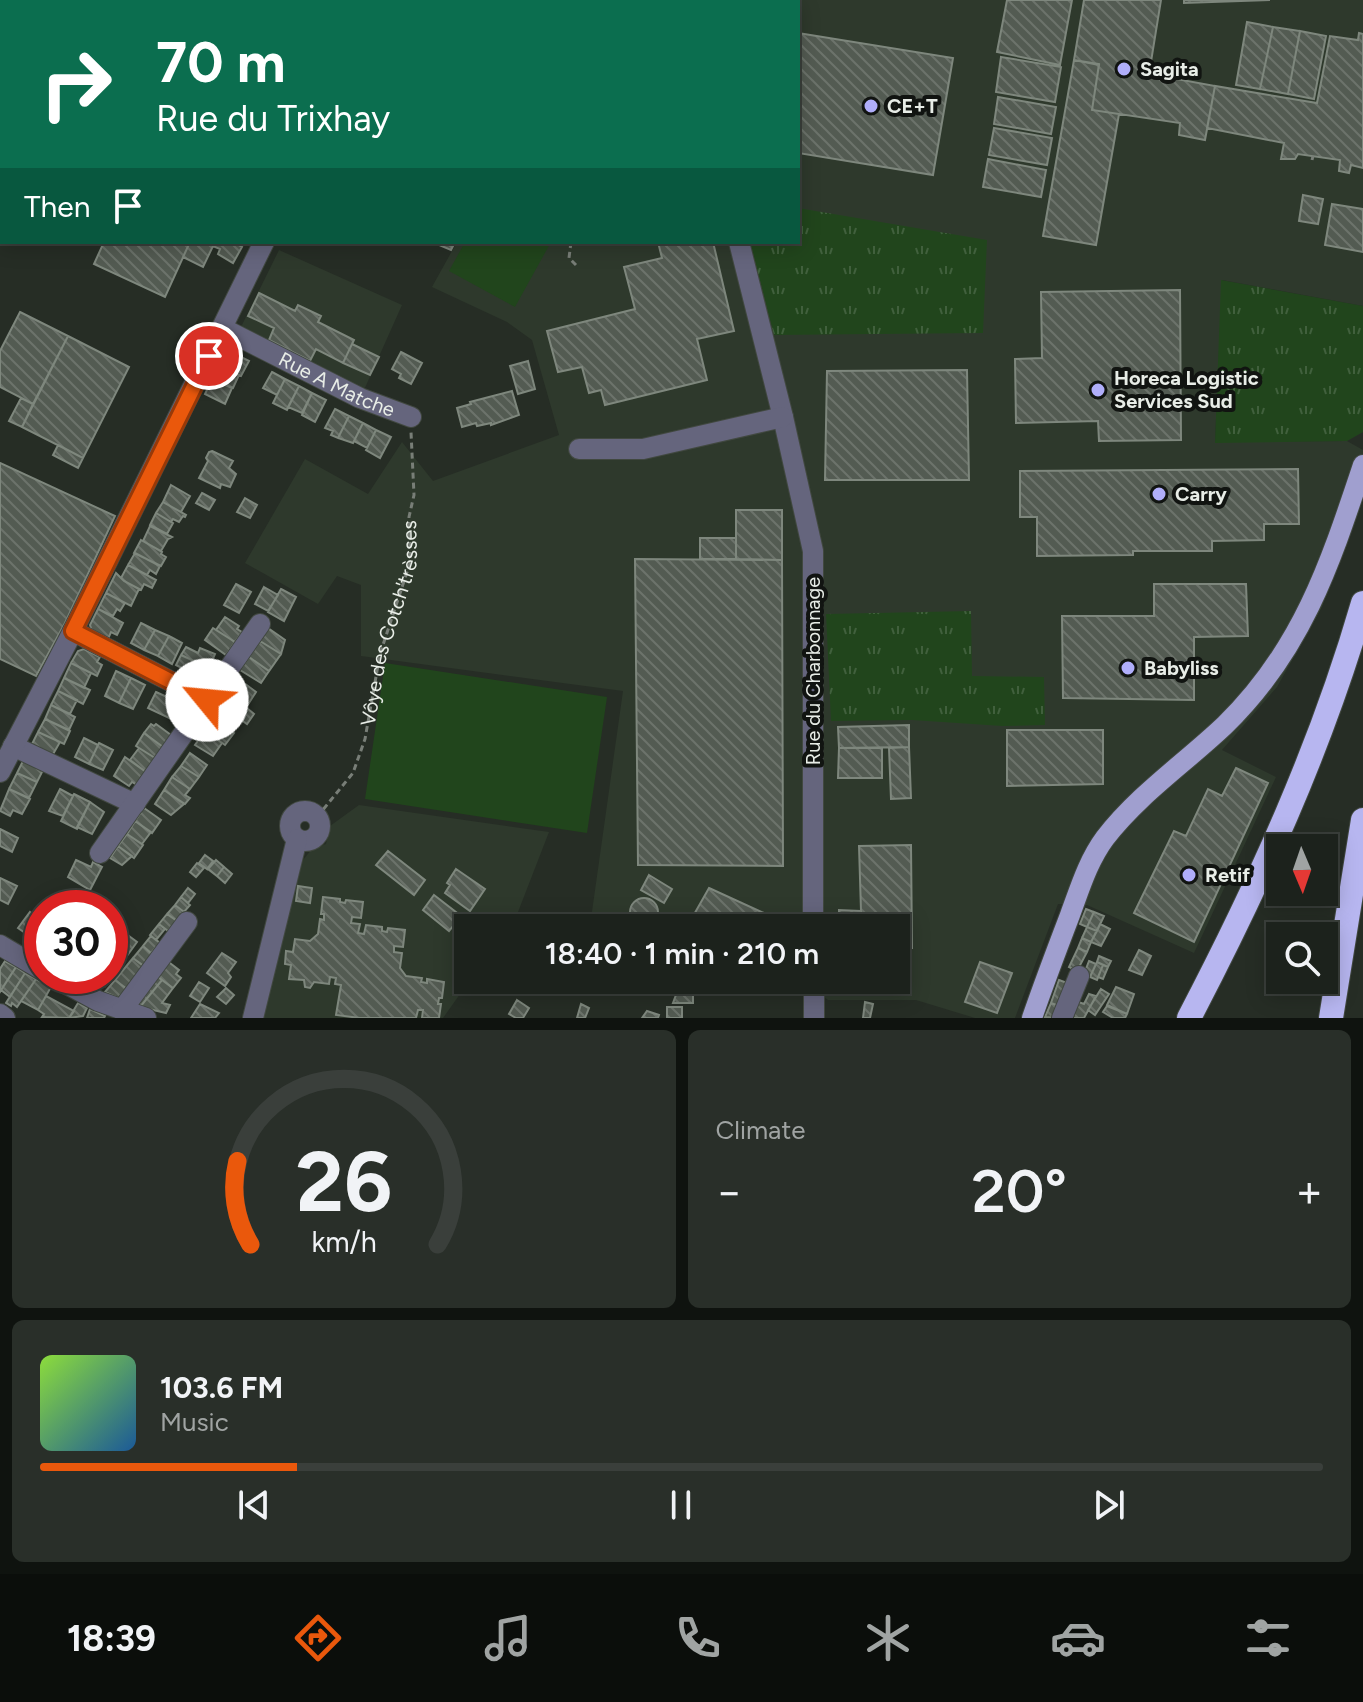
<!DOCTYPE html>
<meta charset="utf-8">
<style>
body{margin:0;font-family:Figtree,sans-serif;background:#292f29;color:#f1f3f6;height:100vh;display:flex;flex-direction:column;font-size:30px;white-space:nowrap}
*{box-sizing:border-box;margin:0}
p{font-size:26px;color:#a0a4a3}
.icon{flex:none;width:44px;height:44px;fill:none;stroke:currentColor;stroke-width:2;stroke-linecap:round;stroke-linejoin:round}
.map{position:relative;height:1018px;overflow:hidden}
.drawer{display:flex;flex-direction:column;gap:12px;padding:12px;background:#0f130f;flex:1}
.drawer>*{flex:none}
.hud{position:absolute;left:0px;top:0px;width:800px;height:244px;box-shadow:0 4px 20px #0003,0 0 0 2px #3a3f3b;background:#0b6e4f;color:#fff;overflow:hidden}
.needle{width:52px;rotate:178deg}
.controls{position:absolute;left:1266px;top:834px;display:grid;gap:16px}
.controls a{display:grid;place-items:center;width:72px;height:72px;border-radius:0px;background:#1c221c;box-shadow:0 4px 20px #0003,0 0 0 2px #3a3f3b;font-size:40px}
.speed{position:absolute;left:24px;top:890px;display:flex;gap:16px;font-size:40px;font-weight:700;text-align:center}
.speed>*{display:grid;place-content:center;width:104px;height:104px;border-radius:50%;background:#1c221c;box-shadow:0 4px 20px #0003,0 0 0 2px #3a3f3b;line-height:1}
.speed .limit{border:12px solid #d22;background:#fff;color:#111}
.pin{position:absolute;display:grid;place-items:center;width:68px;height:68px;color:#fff;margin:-34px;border:4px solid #fff;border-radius:50%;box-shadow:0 2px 8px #0007}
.me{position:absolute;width:88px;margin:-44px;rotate:298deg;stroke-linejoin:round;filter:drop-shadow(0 0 6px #0008)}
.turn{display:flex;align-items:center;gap:28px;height:168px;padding:0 24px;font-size:36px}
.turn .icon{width:104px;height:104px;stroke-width:2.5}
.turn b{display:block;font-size:56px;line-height:68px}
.then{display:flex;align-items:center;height:76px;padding:0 24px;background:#0003;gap:16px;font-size:30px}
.big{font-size:60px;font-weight:600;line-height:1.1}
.drawer .card{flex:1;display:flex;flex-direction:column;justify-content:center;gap:12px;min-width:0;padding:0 28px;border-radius:12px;background:#292f29}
.drawer .dial{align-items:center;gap:0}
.dial svg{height:208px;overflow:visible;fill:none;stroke:#3a3f3b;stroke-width:7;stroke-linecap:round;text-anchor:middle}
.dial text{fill:#f1f3f6;stroke:none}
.song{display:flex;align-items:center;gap:24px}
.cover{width:96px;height:96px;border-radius:12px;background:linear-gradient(135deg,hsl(90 70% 55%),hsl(210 70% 35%))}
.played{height:8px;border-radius:4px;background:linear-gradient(90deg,#ea580c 20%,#3a3f3b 20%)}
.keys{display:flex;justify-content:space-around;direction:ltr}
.heat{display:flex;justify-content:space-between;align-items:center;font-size:44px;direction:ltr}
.drawer .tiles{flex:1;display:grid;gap:12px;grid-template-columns:1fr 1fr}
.card:last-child{grid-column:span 2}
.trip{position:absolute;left:454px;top:914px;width:456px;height:80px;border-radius:0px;background:#1c221c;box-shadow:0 4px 20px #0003,0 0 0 2px #3a3f3b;font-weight:600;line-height:80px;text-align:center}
.dock{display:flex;height:128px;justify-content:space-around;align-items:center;background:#0b0e0b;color:#a0a4a3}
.dock .icon{width:56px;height:56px}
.dock .current{color:#ea580c}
.dock b{font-size:36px;color:#f1f3f6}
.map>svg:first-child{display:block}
</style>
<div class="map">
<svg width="1363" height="1018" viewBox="0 0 1363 1018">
<defs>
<pattern id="grass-tufts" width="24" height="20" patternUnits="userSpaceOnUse" patternTransform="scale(2)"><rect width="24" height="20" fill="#21451c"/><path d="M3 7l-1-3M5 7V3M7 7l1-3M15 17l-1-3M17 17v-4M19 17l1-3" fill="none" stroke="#41603d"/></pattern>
<pattern id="building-back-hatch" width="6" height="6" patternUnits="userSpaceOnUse" patternTransform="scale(2)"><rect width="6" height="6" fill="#535b52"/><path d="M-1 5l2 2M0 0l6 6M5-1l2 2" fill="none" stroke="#6c736b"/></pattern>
</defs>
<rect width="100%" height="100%" fill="#262d25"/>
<path fill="#2e392c" d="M393,0H1363V306L1222,280L1215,442L1347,441L1363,450V488L1322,607L1277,687L1222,750L1276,777L1194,953L1087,905L1058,904L1015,1018H975L916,1000H828L802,980H896V928H595L590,926L623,691L361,656V585L337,576L318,604L245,563L305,459L368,494L402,442L433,481L559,435L532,340L507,322L432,287L457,242H798V2H392Z
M279,250L402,305L364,390L241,327Z
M359,805L549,832L518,912L507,928H468V980H470L443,1018H261L303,860L312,849L326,844L330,826Z"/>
<path fill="url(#grass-tufts)" d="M798,208L987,240L983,333L774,335L750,242H798Z
M1221,280L1363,306V432L1347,441L1215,443Z
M971,611L972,676L1044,677L1045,725L1002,726L912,720L831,721L826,614Z"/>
<path fill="#21451c" d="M465,242H551L515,307L449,271Z
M385,663L607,697L587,833L365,799Z"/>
<path fill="url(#building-back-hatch)" stroke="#7e877d" stroke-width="2" d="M497,0H528L497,2Z
M624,0H655L624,2Z
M1007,0H1072L1060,65L997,52Z
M1084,0H1161L1149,74L1215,86L1205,140L1179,135L1180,123L1092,110L1099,64L1074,60Z
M1184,0H1270L1184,3Z
M1247,22L1273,27L1260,89L1236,85Z
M1273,27L1300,31L1288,94L1260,89Z
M1300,31L1326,36L1314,99L1288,94Z
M798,33L953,58L933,175L798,153Z
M1359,33L1363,34V168L1351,165L1349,173L1339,171L1340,160L1298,154L1295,159H1281L1284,143L1207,128L1215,86L1317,103L1330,36L1358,40Z
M1001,57L1061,67L1055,102L996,92Z
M1074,60L1099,65L1092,110L1119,114L1096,245L1043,236Z
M998,97L1056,107L1051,134L994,124Z
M994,128L1052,138L1047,165L989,155Z
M988,159L1046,170L1041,197L983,187Z
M1303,195L1323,199L1318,224L1299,221Z
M1332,204L1363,209V252L1325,245Z
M104,242H190L165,297L94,264Z
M190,242H233L242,247L233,263L218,254L220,249L213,246L203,267L183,257Z
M440,242H451L450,245L453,246L451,250L439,245Z
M658,242H713L734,331L697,339L707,380L605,405L601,390L589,393L582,367L558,372L547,331L635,309L624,267L662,258Z
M1180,290L1181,440L1099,441L1098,421L1016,423L1015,359L1042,358L1041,292Z
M259,293L295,311L298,305L321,316L318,322L354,340L343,363L316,349L310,361L269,340L274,328L248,316Z
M20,312L68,336L33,404L0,387V351Z
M68,336L129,367L83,458L22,427Z
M352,344L379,357L370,375L343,363Z
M227,350L249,361L241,376L219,365Z
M401,352L422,363L411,384L399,378L401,374L392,369Z
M528,361L535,389L518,394L510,366Z
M219,365L239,375L233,388L212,379Z
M967,370L969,480H825L827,371Z
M272,372L285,379L277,395L263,388Z
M212,379L232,388L225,404L205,394Z
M285,379L299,386L287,410L273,403Z
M299,386L312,393L302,413L288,407Z
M512,391L519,415L491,425V423L477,426L476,423L462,427L457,408L471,404L470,402Z
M312,393L326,400L315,422L302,415Z
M21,398L33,404L22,427L9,421Z
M335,409L349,416L338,438L331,435L333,431L325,428Z
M349,416L363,423L353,443L338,438Z
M363,423L376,430L367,448L354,441Z
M376,430L391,437L380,458L366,450Z
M58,445L83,458L78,468L53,455Z
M212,451L233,461L229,468L236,474L230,487L221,484L220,488L199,478L208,461L206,458L209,452Z
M0,463L115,516L65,623L36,676L0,659Z
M1298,469L1299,524H1264V540L1212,541V551H1133V555L1037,556V517H1020V471Z
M171,485L190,496L181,512L163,502Z
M202,493L215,500L209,510L196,503Z
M245,498L257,505L250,518L237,512Z
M163,502L186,515L185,517L183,516L179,522L173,519L171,522L156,513Z
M736,510H782V560L736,559Z
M156,513L173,523L167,534L150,525Z
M150,526L172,537L168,539L161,551L143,541Z
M700,538H736V559H700Z
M141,540L162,552L161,554L166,557L161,566L134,553Z
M135,553L160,566L156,574L150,570L147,575L128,565Z
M635,559L782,560L783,866L638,865Z
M128,565L156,580L152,588L144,584L141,590L124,581L121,578Z
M116,573L124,581L139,589L131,606L106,593Z
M236,584L251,592L239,613L224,605Z
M1154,584H1246L1248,636L1194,637V700L1063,698L1062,616H1154Z
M264,587L278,595L268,611L255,604Z
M281,589L296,597L284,621L268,612Z
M106,593L125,603L120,611L117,609L113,616L98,609Z
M98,609L123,623L117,635L111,632L108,639L92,631L90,625Z
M225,617L239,626L237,629L242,632L235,642L216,630Z
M141,623L155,630L144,650L131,643Z
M213,628L235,642L226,655L205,640Z
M268,628L285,640L281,654L260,641Z
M155,630L169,636L158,656L144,650Z
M169,636L182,643L172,664L158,656Z
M260,641L281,654L269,671L249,657Z
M186,647L198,653L200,648L215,654L209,668L181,655Z
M84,649L100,657L97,662L102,665L97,676L71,663L78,651Z
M181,655L209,668L205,675L200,673L198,677L176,665Z
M249,657L269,671L261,683L240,670Z
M71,663L91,673L84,688L64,678Z
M116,671L131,678L119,703L105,696Z
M64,678L90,690L83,704L58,691Z
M131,678L145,685L133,709L119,703Z
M240,680L256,692L247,706L230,694Z
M58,691L77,700L70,714L51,705Z
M156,692L176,701L169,718L148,708Z
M230,694L254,714L247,724L222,706Z
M51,705L75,717L69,730L45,719Z
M222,706L240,718L229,730L213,719Z
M45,719L70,731L64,744L38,732Z
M213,719L234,733L225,745L205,731Z
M151,724L154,726L156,724L171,735L163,747L144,733Z
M909,725V747L839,748L838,727Z
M1007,730H1103V784L1007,786Z
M205,731L222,743L213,756L195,745Z
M38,732L60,742L52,756L31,746Z
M144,733L163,747L155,758L136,746Z
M84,738L98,745L89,764L75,757Z
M99,743L113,750L103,770L89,764Z
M909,747L911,798L891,799L889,748Z
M139,748L155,758L146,772L130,760Z
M839,748H882V778H838Z
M190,753L207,765L199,777L181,766Z
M125,757L146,772L137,785L132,782L129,786L114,776Z
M24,759L44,768L37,782L17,773Z
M181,766L199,777L190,789L172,777Z
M1236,768L1268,783L1194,942L1134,913L1174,831L1186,836L1208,789L1222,796Z
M17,773L37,782L29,798L9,789Z
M172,777L190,789L185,795L190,798L185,804L164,790Z
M9,789L30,799L22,814L13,810L10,816L0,811Z
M60,789L73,796L63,816L49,811Z
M164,790L184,804L171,815L155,804Z
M74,794L90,802L77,829L61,821Z
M90,802L104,812L92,834L77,827Z
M144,808L161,820L152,833L135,821Z
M135,821L151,832L142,844L127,834Z
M0,829L18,838L12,852L0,846Z
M127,834L143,845L134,858L118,846Z
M911,845L912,948H896V928H839V910L861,911L859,846Z
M118,846L132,856L122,865L110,858Z
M388,851L425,880L414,895L376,865Z
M205,855L213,861L207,869L199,863Z
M76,860L91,867L93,862L102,867L90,890L68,877Z
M216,860L224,867L217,876L208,869Z
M197,863L204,868L196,877L190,872Z
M224,867L232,874L225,883L217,876Z
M456,869L485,889L470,911L445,893L450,885L447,883Z
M649,875L672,889L664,903L641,890Z
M0,878L17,886L8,904L0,900Z
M298,886L312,888L310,903L296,901Z
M188,888L195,894L188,903L181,897Z
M709,888L788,924L786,928H718L692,918Z
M434,895L461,916L449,931L423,910Z
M181,897L190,905L184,912L175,905Z
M323,897L340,899V902L345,903L346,900L363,902L361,918L352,917L351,923L360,924L358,933L364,934L366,925L382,927V931L387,932L388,928L405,930L403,947L394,946V952L402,953L400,968L406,976L422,978L421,982L427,983V979L444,982L442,998H439L438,1004H441L439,1018H422L423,1010H418L416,1018H360L336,1015L341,985L335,984L336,978L330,977L329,984L314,982L310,988L305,987L304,980L289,979L291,965L285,964L286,951L293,952L295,939L310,941L318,934L320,919L324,920V914H321Z
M630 912a14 14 0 1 1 28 0a14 14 0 1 1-28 0Z
M175,905L184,912L177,921L167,914Z
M1086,909L1094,912L1087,927L1080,924Z
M30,912L41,920L28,935L18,928Z
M1094,912L1104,916L1097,931L1087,927Z
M167,914L177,921L168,931L159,924Z
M42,916V934L36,942L28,935Z
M159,924L165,929L156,940L150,935Z
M1100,924L1110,929L1101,946L1091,942Z
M1087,927L1097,931L1091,942L1082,938Z
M129,936L137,942L105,986L97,980L100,976H110V962Z
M151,936L160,943L151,953L143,946Z
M1082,938L1091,942L1087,952L1078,948Z
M111,942L119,948L110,962V943Z
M143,946L154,956L145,967L133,958Z
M1078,948L1087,952L1077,971L1069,967Z
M1139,950L1151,956L1142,975L1129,970Z
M222,953L236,962L228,973L231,977L225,986L207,973Z
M1099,956L1111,961L1108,967L1097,962Z
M133,958L145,967L127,989L115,980Z
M166,960L179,970L176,974L181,978L173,988L154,974Z
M5,961L16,967L0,992V969Z
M1089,961L1096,964L1090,977L1084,974Z
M980,962L1012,973L997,1013L965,1002Z
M1097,962L1103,965L1097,980L1090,977Z
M1103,965L1108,967L1103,979L1098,977Z
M16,967L25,973L10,997L1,990Z
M25,973L36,979L17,1007L12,1003L11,1006L6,1003Z
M153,973L162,980L140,1007L131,1002Z
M36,979L51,987L38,1010L21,1001Z
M115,980L127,989L120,999L105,992Z
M162,980L173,988L162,1003L170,1005L166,1013L140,1007Z
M1059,980L1070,984L1062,1007L1051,1003Z
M199,982L209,988L200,1002L190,996Z
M680,984L693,985V1003H673Z
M1116,987L1134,994L1127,1014L1107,1005Z
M226,988L234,995L226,1004L217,997Z
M1101,989L1109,994L1095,1015L1088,1010Z
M1089,994L1096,996L1084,1018H1067L1073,1000L1084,1004Z
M46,996L74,1011L69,1018L42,1017L44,1014L38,1010Z
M517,1000L529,1008L523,1018H516L509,1014Z
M865,1002L873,1004L870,1018H863Z
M78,1003L87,1008L83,1016L69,1018Z
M1051,1003L1062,1007L1058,1018L1045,1017Z
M200,1004L219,1013L215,1018H191Z
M581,1004L589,1008L585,1018H577Z
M1107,1006L1127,1014L1125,1018H1113L1103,1012Z
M667,1007H682V1018H667Z
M90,1009L105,1016L104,1018H87Z
M647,1011L659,1015L658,1018H642Z"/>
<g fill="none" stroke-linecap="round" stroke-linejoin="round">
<defs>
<g id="minor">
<path d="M176,0L180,2"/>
<path d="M441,0L445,2"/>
<path d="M0,2L1,0"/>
<path d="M381,2L382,0"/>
<path d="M760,2L761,0"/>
<path d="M739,242L783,417L813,551V928"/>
<path id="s2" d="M222,328L360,398L411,417"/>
<path d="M579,449H643L783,417"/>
<path d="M73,631L207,700"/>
<path d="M13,746L135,804"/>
<path d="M0,772L73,631L264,242"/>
<circle cx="305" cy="826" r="15"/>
<path d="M100,853L260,624"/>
<path d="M0,945L42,970"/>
<path d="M52,976L98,1001L146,1018"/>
<path d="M814,980V1018"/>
<path d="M122,1010L187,922"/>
<path d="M0,1014L5,1018"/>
<path d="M253,1018L297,839"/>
<path d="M1062,1018L1079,976"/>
</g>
<path id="major" d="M1032,1018C1044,983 1057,949 1070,915C1080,888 1088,861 1105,838C1139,794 1185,763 1225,725C1302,650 1330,564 1363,465"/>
<path id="highway" d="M1189,1018C1259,884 1321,748 1363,603
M1331,1018L1363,820"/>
</defs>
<use href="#minor" stroke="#414840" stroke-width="22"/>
<use href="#major" stroke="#414840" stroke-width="22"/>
<use href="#highway" stroke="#414840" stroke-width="26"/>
<g stroke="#787e77" stroke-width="3" stroke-dasharray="6 4" stroke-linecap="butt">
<path d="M1312,160L1313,156"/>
<path d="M571,242L569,258L576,265"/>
<path id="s1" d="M317,817L353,773L365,739L380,654L410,563L409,517L414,495L411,432"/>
</g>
<use href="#minor" stroke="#65657d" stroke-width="20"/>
<use href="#major" stroke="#a09fcf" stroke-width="20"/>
<use href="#highway" stroke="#b7b6f0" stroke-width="24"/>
</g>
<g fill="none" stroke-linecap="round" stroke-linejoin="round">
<defs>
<path id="route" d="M207,700L73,631L209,356"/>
</defs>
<use href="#route" stroke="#983908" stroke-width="20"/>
<use href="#route" stroke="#ea580c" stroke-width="14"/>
</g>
<g fill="#b0aefa" stroke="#111411" stroke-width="3">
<circle cx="1124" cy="69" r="8"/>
<circle cx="871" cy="106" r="8"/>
<circle cx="1098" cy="390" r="8"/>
<circle cx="1159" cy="494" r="8"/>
<circle cx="1128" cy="668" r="8"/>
<circle cx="1189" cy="875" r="8"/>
</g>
<g text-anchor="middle" stroke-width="8" stroke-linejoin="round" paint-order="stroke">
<g font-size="20" font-weight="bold" fill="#e8ede7" stroke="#111411" text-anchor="start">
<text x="1140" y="76">Sagita</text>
<text x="887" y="113">CE+T</text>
<text x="1114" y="385">Horeca Logistic<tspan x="1114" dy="23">Services Sud</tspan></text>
<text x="1175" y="501">Carry</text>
<text x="1144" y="675">Babyliss</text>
<text x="1205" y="882">Retif</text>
</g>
<g font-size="20" fill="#e8ede7" stroke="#111411">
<text dy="7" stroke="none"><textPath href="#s2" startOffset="128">Rue A Matche</textPath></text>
<text dy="7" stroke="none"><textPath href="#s1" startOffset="212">Vôye des Cotch'trèsses</textPath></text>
<text transform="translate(813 671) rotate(-90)" y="7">Rue du Charbonnage</text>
</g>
</g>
</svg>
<div class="controls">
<a><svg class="needle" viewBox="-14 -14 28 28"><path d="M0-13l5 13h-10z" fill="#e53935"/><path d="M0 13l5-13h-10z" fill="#a0a4a3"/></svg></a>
<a><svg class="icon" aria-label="search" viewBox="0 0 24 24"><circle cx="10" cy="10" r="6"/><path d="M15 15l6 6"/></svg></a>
</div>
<div class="speed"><div class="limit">30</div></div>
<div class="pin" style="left:209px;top:356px;background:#d93025"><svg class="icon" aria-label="arrive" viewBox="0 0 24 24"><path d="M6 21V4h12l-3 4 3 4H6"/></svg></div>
<svg class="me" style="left:207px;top:700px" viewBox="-20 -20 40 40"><circle r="19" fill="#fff"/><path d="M0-13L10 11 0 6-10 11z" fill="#ea580c"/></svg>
<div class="trip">18:40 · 1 min · 210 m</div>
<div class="hud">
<div class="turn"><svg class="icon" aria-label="right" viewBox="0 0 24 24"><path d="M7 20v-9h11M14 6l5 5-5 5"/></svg><div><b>70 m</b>Rue du Trixhay</div></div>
<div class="then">Then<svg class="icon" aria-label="arrive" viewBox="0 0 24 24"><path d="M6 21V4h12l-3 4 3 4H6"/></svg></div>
</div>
</div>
<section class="drawer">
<div class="tiles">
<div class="card dial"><svg viewBox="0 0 100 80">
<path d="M14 69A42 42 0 1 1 86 69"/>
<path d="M14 69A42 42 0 0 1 9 37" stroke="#ea580c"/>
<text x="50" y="56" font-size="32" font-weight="700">26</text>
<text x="50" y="72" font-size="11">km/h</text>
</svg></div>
<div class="card"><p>Climate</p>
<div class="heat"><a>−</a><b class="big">20°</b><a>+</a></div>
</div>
<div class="card">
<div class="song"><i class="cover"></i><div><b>103.6 FM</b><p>Music</p></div></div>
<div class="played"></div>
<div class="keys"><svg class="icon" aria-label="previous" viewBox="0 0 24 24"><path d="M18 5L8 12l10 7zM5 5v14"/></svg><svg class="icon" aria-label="pause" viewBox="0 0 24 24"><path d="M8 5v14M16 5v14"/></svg><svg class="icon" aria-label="next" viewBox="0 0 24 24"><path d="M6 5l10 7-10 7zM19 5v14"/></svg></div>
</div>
</div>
</section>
<nav class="dock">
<b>18:39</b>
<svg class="icon current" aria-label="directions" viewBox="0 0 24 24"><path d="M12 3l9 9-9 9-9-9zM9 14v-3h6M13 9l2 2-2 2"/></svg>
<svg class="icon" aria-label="music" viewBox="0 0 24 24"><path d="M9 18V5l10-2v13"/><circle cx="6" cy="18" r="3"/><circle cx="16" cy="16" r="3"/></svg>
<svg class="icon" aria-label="phone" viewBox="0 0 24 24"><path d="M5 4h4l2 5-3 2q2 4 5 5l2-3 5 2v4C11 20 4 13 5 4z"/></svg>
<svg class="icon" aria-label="climate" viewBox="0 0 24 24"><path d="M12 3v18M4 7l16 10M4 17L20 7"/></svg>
<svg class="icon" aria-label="car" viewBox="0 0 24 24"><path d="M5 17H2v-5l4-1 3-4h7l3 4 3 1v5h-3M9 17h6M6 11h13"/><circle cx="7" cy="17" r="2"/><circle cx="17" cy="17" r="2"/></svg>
<svg class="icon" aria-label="filters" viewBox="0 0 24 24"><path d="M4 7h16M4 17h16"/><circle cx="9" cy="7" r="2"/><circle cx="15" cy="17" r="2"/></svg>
</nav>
